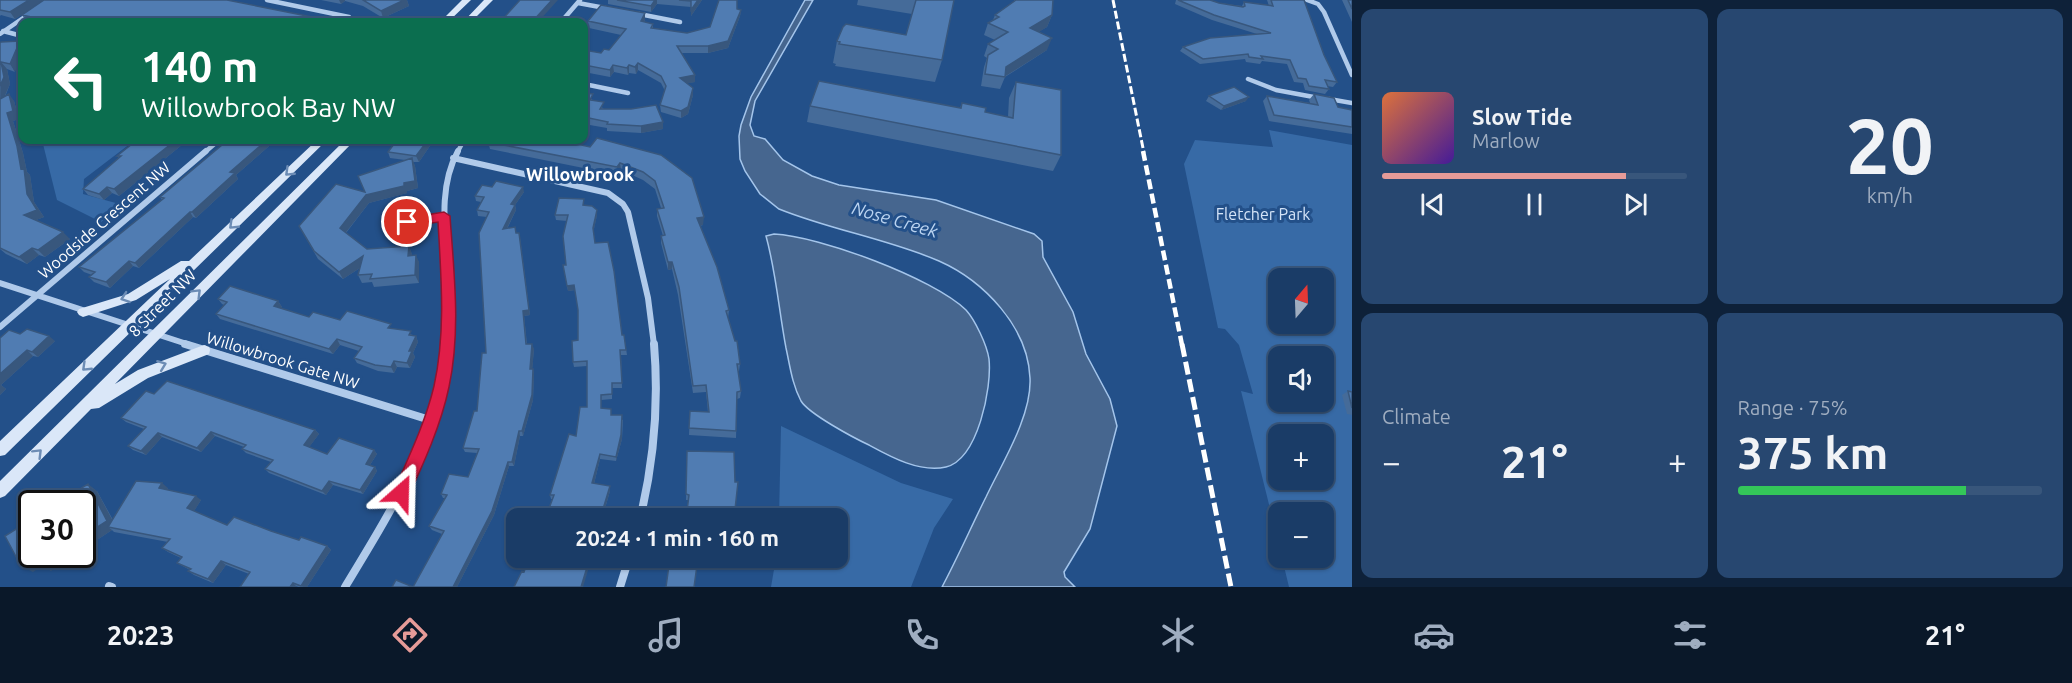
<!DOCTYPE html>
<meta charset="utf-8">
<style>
body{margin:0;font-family:Ubuntu,sans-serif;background:#274770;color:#f1f3f6;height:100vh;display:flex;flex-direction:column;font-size:22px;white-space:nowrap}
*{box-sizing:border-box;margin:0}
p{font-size:20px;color:#9fadc0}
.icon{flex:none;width:33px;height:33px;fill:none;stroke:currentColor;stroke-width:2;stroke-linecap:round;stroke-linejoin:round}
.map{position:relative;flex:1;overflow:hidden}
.side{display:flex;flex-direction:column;gap:9px;padding:9px;background:#0e2139;width:720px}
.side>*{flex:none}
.guide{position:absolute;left:18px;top:18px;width:570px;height:126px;border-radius:12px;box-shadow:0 2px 4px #0004,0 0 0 2px #38567b;background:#0b6e4f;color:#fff;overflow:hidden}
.needle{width:39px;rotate:19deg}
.tools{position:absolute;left:1268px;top:268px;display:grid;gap:12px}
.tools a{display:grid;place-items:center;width:66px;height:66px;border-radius:12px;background:#1a3c67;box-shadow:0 2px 4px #0004,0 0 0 2px #38567b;font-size:30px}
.speed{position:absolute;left:18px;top:490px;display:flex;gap:12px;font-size:30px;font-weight:700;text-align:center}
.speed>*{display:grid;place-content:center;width:78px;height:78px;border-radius:50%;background:#1a3c67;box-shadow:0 2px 4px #0004,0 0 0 2px #38567b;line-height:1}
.speed .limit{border:3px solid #111;border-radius:9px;background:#fff;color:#111}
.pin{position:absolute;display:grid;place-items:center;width:51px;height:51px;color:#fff;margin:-26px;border:3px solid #fff;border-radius:50%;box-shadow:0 2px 6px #0007}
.me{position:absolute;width:66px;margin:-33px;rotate:25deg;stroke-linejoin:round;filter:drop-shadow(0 0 4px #0008)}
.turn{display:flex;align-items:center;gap:21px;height:126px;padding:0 24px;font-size:27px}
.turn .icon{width:78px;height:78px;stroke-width:2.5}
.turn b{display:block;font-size:42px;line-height:51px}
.big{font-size:45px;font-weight:700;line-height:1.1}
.side .tile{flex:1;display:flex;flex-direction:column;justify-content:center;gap:9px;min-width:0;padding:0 21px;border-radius:12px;background:#274770}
.side .dial{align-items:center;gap:0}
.dial b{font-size:78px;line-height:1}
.song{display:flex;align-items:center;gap:18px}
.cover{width:72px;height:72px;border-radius:9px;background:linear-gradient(135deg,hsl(20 70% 55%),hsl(260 70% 35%))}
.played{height:6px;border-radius:3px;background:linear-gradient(90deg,#e69b98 80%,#38567b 80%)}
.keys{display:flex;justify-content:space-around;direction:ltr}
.heat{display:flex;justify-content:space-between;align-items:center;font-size:33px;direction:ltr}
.charge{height:9px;border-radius:4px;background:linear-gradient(90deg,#34c759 75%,#38567b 0)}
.side .tiles{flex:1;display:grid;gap:9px;grid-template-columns:repeat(2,1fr)}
.trip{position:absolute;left:506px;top:508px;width:342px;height:60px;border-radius:12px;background:#1a3c67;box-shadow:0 2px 4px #0004,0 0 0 2px #38567b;font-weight:700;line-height:60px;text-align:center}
.tabs{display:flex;height:96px;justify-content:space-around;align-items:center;background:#0a1829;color:#9fadc0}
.tabs .icon{width:42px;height:42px}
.tabs .current{color:#e69b98}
.tabs b{font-size:27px;color:#f1f3f6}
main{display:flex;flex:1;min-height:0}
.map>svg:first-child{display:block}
</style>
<main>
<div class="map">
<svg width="1352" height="587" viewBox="0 0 1352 587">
<rect width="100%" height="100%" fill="#235089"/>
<path fill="#376aa6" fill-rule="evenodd" d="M1269,130L1352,145V587H1289L1282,558H1323V513H1278V541L1241,391L1253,394L1239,345L1225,329L1218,328L1184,164L1195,140L1273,147ZM1278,279H1323V324H1278ZM1278,357H1323V402H1278ZM1278,435H1323V480H1278Z
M42,140H135L84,179L83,194L123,205L101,222L57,200Z
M781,426L901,483L953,499L934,528L911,587H771L776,558H837V519H779Z"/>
<path fill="#46668f" stroke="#a4c5eb" stroke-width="1.5" d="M805,0H813L755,101L750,125L754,136L765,139L783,160L812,176L839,185L936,200L1034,234L1042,241L1043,257L1073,312L1086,354L1110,399L1117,426L1090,529L1064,572L1065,577L1075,587H942C958,557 971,527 986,497C1002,463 1032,416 1030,378C1028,327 984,281 939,261C888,239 831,230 779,209L760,194L745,171L740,159L739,136L741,125L751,97Z
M774,234C819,236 933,278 966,310C975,320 987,345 989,359C992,388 978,459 946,467C920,473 891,457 869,445C854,438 809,414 801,401C792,384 790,366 786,348C779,311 776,272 766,236Z"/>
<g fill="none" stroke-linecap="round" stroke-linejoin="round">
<path stroke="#b0caea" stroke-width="4.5" d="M267,0L349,17L352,22
M1307,0L1318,4L1324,12L1352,75
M578,3L605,8
M639,14L680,22
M561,22L580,0
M3,31L22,36
M0,34L29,14
M1248,79L1276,90L1319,98
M584,84L628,93
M1329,99L1352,103
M204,153L219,140
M457,153L464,140"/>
<path stroke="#b0caea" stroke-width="6" d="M453,158L608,193L623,204L628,212L648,298L654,345
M388,225L444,216
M0,283L190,345
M0,327L206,151
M448,345C449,322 449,298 448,275C446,235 437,189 458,151"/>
<path stroke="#b0caea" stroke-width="8" d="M185,344L430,420
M640,519C654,461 659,403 654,344
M109,586L112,587
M345,587C391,511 440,434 448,344
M620,587L629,558"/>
<path fill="#dae7f8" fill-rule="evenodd" d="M462,0H471L448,22H440Z
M484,0H493L471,22H463Z
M317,140H327L5,455L0,456V441L170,279L136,300L83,317L79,315L77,312L79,309L128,294L181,261H189Z
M345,140H355L115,384L138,370L204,345L209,346L210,350L209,354L148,378L99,408L91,409L5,496L0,498V481Z"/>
<path stroke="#fff" stroke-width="3" stroke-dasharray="8 3" stroke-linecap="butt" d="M1113,0L1144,153"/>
<path stroke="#fff" stroke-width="4.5" stroke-dasharray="10 4.5" stroke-linecap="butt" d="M1143,151L1182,345"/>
<path stroke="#fff" stroke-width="5" stroke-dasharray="13 5" stroke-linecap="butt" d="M1182,344L1231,587"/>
</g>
<path fill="#456b99" d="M0,0L324,22H31L26,21L22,15L33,7L15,19L1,15L0,16Z
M321,0H407L409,6L383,18L363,6L345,1L341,4Z
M608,0H702L691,16V7L657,4L651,12L608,4Z
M858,0H954L942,60L935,82L835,66L836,64L833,63L837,41L906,35L912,14L857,5Z
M1014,0H1053L1052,15L1047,27L1038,32L1047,50L1005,77L1000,89L981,86L984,67L987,58L984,56L988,44L995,40L984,35L988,23L993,20L995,15L1014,2Z
M1176,0H1210L1219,3L1242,6L1244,2L1269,6L1267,0H1304L1324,55L1337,82L1333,87L1327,86L1329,89L1325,94L1305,90L1303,83L1294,82L1287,64L1262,61L1260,64L1246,62L1245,59L1200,64L1180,51L1183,47L1257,34L1212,20L1175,4Z
M1341,0H1352V22L1342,0Z
M737,9L741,10L740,16L728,48L708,53H682L695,82L687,83L693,95L688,114L681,118L661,112L660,105L665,91L661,83L638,70L636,74L629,73L628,75L614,72L610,77L584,72V50L601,53L609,50L621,35L589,28L588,21L645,20L644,22L653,24V28L687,33L710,27Z
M0,43L15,72L7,69L10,84L5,97L14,101L19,119L13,121L23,153L27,172L30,175L34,202L44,217L36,220L70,239L45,257L39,255L27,264L6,254L0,249Z
M1016,82L1061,155L1053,171L807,122L810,106L960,108L962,103L985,112L1008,117L1009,98Z
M584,93L604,109L663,122V129L641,133L607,131V128L584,124Z
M1314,94L1338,107L1352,110V134L1269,121L1263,101L1267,96L1310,103L1309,100Z
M1209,96L1246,101L1221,110L1206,101Z
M137,140H188L119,196L112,193L104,200L88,195L83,189L119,158L117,156Z
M228,140H276L236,175L238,179L196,218L193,217L139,268L133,266L110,288L94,282L89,277L92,275L84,272L79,267L162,200L160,197Z
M393,140H434L419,162H413L415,166L418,188L407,191V193L369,203L346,233L367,249L409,246L412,255L419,262V283L374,287L372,282L362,283L358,275L360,268L343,279L318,259L299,226L365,192L405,160L390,158L388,152L394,143Z
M565,141L590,147L661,155L703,225L700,226L729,310L728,318L740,364L739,371H738L741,391L740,398L737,399L736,438L689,435L690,411L708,412L706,392L693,393L678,295L672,269L668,270L661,243V236H663L657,216V209L661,208L655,189L643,180L621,170L618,175L490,149L488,142Z
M492,187L524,192L515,205L516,210L507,229L516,233L520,238L530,315L524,316L527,344L534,349L532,369H533L534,373L533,400L523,436H520L514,466H509L494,515L457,587H392H413L442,534L432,530L429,526L445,498H443L441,494L468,477L477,453L465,452L463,448L477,411L486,353L487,217L478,216L477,210L481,202L476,201L475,196Z
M585,205L597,215L593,233L595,243L622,335H624L627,355H621L622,388H612V399L601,400V408L611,415L623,420L622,439L616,461L600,459L594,484L610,486V491L602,519H545L553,499H551L550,495L576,436L587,407V366L574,367L573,362L578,340V310L575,290L568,291L563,265H566L567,221L556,220L555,215Z
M218,299L278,301L282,307L280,308L309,317L340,320L394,329L416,336L418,342L413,353L415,357L410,368L397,367L394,373L378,371L357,363L354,358L359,351L340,345L333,354L220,319L216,314L224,305L222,304Z
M20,334L55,341L38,357L33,356L1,385L6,389L0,395V338Z
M1348,391L1352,392V415L1347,414L1342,395Z
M154,394L315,430L319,434L309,447L327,454L374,450L377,454L370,465L375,467L377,471L363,494L333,485L326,495L269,473L265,469L271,462L246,453L242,449L244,447L215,436L201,452L162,437L146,455L133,450L128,446L144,429L126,422L121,418Z
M687,451L734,519L689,500H686Z
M168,488L167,490L201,500L194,511L227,525L271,531L299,540L327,546L331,550L307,587H299L249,574L226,565L213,583L194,575L188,571L190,570L177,563L181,558L168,552L162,548L168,542L114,532L112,530L82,550V504L97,491L113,520Z
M710,558H725L724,560Z"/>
<path fill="#38577d" d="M29,0H45L15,19L10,12Z
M339,0H345V1L341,4Z
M404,0H407L409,6L383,18L381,11Z
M552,0H558L538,22H532Z
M655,0H657V4L651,12V6Z
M698,0H702L691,16V10Z
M741,10L740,16L728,48L708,53V46Z
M645,13V20L641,28V21Z
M1052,15L1047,27L1026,40L1030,28Z
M1052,38L1047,50L1004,77L1006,67Z
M20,41L22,44V55L15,72L10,64Z
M1,62L7,69L10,84L0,107Z
M638,63V70L636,74L635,67Z
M613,65L614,72L610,77V70Z
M629,65V73L628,75L627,68Z
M695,75V82L680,85V78Z
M693,88V95L688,114L681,118V111Z
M9,94L14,101L19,119L13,121L23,153L27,172L30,175L34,202L44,217L31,222L24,215L27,194L7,113Z
M1249,97L1246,101L1221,110L1224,106Z
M663,122V129L641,133V126Z
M176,140H188L119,196L114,189Z
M267,140H276L236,175L238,179L196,218L192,212L230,172Z
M428,140H434L419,162L416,156Z
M412,158L415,166L418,188L407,191V193L369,203L343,236L340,228L366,195L404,183Z
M620,163L621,170L618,175L617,167Z
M107,187L112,193L104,200L99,194Z
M523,187L524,192L515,205L516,210L504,234L503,229L511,204Z
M597,210V215L593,234V228Z
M190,212L193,217L139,268L135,263Z
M704,217L703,225L697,226V218Z
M63,232L70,239L45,257L38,250Z
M519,233L530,315L524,316L528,349L523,311Z
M409,246L412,254L411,264L408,256Z
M32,248L39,255L27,264L19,257Z
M416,255L419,262V283L415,275Z
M363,256L366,264L343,279L339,272Z
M129,261L133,266L110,288L106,282Z
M668,262H672V269L668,270Z
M574,285L575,290L568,291L567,286Z
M278,301L282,307L277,312L274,306Z
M49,336L55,341L38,357L32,352Z
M416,336L418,342L413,353L415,357L410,368L407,363L409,351Z
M337,339L340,345L333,354L329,349Z
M532,344L534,349L532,374L530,369Z
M27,350L33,356L1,385L6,389L0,395V374Z
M394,361L397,367L394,373L391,367Z
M533,369L534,373L533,400L523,436L522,431Z
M622,415V439L616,461V457Z
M315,430L319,434L307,450L304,445Z
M519,431L520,436L514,466L512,462Z
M211,432L215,436L201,452L197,448Z
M158,433L162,437L146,455L141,451Z
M374,450L377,454L368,468L366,464Z
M600,454V459L593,488L592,483Z
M508,462L509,466L494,515L457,587H453Z
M375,467L377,471L363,494L360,490Z
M329,481L333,485L326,495L322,491Z
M162,483L168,488L165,492L159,488Z
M88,484L97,491L116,527H108L112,530L82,550V537Z
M610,486V491L602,519H600Z
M196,496L201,500L193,513L187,508Z
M327,546L331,550L307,587H303L301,586Z
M55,555H75L51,571L42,566L33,572L21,566L35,557Z
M221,561L226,565L213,583L208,579Z
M588,564L589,567L583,587H581Z
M293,583L297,587H290Z"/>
<path fill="#507cb2" stroke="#38577d" stroke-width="1.5" d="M0,0H29L10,12L0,10Z
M44,0H227L322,19L318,22H55L22,15Z
M363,0H404L381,11Z
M520,0H552L532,22H500Z
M617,0H655L651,6Z
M679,0H698L691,10V1Z
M719,0H737V9L741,10L728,41L708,46H677L695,75L680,78L693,88L688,107L681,111L660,105L666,86L661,76L638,63L635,67L629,65L627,68L613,65L610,70L584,65V50L601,53L604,49L609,50L626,29L588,21L601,5L645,13L641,21L653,24L651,28L687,33L710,27Z
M916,0H954L942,60L839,44L840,42L837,41L843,27L846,24L906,35Z
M1016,0H1053L1052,15L1030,28L1052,38L1006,67L1005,77L985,74L988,55L998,49L988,44L1008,32L988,23L999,17L995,15Z
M1178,0H1210L1219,3L1243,7L1245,6L1244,2L1273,6L1271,0H1304L1324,55L1337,82L1325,80L1329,89L1309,86L1306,79L1298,78L1290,60L1261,56L1263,59L1249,57L1248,54L1203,59L1183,47L1210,38L1271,33L1214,15Z
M1348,0H1352V9Z
M374,17L400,20L397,22H369Z
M20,41L10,64L1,62L4,77L0,86V43L1,42Z
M819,81L961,108L962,103L986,108L985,112L1013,118L1016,82L1061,90V155L810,106Z
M1234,87L1249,97L1224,106L1209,96Z
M584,93L593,94L590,100L604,102L600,109H631L656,105L663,122L641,126L607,124L608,122L584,117Z
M9,94L13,111L7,113L17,146L21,169L24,168L27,194L37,210L24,215L63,232L38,250L32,248L19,257L0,248V99Z
M1314,94L1334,98L1338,107L1352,110V127L1274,115L1267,96L1318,105Z
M597,138L661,155L692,178L704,217L697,218L717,267L729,310L726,311L735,341H737L740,364H737L741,391L737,392L736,431L689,428L690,411L709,412L706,385L693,386L679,287L672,262H668L661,236L665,235L657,209L664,208L655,181L643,172L620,163L617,167L488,142L490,140H559L590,147Z
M137,140H176L114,189L107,187L99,194L83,189L121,156H117Z
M228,140H267L230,172L235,173L192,212H190L135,263L129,261L106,282L89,277L95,272L79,267L164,198L160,197Z
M397,140H428L416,156L388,152Z
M412,158L415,181L404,183V186L366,195L340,228L367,249L409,246L408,256L416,255L415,275L370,279L372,274L358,275L363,256L339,272L314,251L299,226L336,184L365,192L358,176Z
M496,181L523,187L511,204L515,205L503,229L515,227L516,233H519L529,310L523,311L526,344H532L530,369H533L532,395L522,431H519L512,462H508L492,511L453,587H392L396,580L413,587L444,531L429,526L447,495L441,494L449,474L468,477L479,449L463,448L474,411H477L482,353H486L479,233L489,212L477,210L484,197L475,196L482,185L492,187Z
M559,198L584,199L583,205L592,206L597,210L593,228L595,243L608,242L614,271L622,335H624L626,350H620L622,383H612V394L601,395V408L611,409V415H622L621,435L616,457L600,454L592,483L610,486L600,519H545L554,495H550L569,434L576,436L580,407H587V361L573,362L572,341L578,340V310L574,285L567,286L563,265H566L563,236L568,215H555Z
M230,286L278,301L274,306L309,317L313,312L340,320L347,311L391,324L388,328L411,331L409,335L416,336L409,351H412L407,363L394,361L391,367L375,365L354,358L362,347L337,339L329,349L216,314L227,302L218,299Z
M27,329L49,336L32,352L27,350L0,374V338L9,330L20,334Z
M167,381L315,430L304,445L327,454L339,438L374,450L366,464L375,467L360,490L329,481L322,491L265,469L273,460L242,449L246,445L211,432L197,448L158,433L141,451L128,446L146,427L121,418L146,391L154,394Z
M1348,391L1352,392V408Z
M687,451L734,452L735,482H738L734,519H686L689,495L686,494Z
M136,481L162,483L159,488L196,496L187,508L227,525L234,517L271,531L299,540L301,537L327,546L301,586L293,583L290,587H240L250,572L221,561L208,579L188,571L191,569L177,563L182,557L162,548L170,539L108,527Z
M88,484L107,521L82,537V504H55Z
M32,519V555H55L40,565L35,557L21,566L5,536Z
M529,558H571V560L588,564L581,587H514L522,571L524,572Z
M670,558H698L694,587H666Z"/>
<defs><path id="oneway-chevron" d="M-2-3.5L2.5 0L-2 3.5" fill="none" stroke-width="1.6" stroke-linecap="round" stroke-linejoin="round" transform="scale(1.5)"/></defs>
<g stroke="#6c8cb5">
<use href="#oneway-chevron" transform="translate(289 172) rotate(136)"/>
<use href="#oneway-chevron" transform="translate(233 225) rotate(136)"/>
<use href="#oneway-chevron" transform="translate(197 293) rotate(-45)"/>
<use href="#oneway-chevron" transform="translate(125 298) rotate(161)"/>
<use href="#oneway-chevron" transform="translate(162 365) rotate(-21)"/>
<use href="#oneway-chevron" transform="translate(86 367) rotate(136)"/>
<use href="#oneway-chevron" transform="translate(38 453) rotate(-45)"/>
</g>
<path fill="#e11d48" stroke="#92132f" stroke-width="1.5" d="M444,212L450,216C454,273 461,331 449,387C441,425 424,463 407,499L401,501L395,499L393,493C408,458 425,424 434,386C446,332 441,276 438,222L407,227L401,222L407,218Z"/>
<g text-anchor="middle" stroke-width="6" stroke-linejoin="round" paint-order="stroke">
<g font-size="16" fill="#d4e4f8" stroke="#235089">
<text x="1263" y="220">Fletcher Park</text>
</g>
<g font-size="16" fill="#fff" stroke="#235089">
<text transform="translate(104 220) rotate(-41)" y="6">Woodside Crescent NW</text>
<text transform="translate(162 303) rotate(-45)" y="6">8 Street NW</text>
<text transform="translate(283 360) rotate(17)" y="6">Willowbrook Gate NW</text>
</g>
<g font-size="18" font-weight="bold" fill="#fff" stroke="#235089">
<text x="580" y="181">Willowbrook</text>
</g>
<g font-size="18" font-style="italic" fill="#bbd4f1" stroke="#235089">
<text transform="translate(895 220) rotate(16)" y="6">Nose Creek</text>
</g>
</g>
</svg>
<div class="tools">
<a><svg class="needle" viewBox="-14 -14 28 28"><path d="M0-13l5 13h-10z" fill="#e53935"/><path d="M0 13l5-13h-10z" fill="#9fadc0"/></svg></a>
<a><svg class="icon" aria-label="sound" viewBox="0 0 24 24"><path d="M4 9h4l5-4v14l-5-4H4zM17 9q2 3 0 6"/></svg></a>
<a>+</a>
<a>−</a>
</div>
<div class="speed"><div class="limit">30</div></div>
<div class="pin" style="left:407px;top:222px;background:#d93025"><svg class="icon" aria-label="arrive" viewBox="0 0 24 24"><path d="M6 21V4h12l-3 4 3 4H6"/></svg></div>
<svg class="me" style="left:401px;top:493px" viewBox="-20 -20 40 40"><path d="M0-17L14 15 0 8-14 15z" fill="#e11d48" stroke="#fff" stroke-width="4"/></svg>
<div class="trip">20:24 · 1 min · 160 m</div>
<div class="guide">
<div class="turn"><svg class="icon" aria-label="left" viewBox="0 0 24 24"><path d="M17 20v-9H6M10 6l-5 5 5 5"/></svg><div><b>140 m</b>Willowbrook Bay NW</div></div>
</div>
</div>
<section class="side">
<div class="tiles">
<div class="tile">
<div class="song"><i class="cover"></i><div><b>Slow Tide</b><p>Marlow</p></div></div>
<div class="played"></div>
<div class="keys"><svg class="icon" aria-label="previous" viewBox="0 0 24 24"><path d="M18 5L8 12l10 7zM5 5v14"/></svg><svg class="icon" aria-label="pause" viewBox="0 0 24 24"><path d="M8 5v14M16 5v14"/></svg><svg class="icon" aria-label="next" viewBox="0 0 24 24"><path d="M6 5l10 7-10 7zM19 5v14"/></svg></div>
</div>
<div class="tile dial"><b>20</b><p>km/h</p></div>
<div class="tile"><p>Climate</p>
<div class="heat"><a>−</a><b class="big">21°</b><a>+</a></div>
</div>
<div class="tile"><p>Range · 75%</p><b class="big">375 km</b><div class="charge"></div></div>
</div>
</section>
</main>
<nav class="tabs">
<b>20:23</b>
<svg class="icon current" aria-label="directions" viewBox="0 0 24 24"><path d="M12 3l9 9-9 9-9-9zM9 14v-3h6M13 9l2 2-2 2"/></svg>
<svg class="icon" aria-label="music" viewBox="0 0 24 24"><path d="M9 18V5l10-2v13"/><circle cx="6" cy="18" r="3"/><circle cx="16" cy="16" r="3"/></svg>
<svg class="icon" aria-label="phone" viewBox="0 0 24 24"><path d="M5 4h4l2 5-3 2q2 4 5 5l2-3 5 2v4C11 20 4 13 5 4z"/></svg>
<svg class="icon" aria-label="climate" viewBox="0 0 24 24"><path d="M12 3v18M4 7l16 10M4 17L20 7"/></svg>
<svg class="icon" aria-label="car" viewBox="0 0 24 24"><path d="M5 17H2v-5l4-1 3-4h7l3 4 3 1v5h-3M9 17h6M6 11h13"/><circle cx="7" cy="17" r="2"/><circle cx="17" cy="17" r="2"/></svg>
<svg class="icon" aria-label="filters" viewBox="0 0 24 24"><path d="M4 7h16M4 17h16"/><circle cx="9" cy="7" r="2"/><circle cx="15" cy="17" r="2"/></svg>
<b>21°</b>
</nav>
